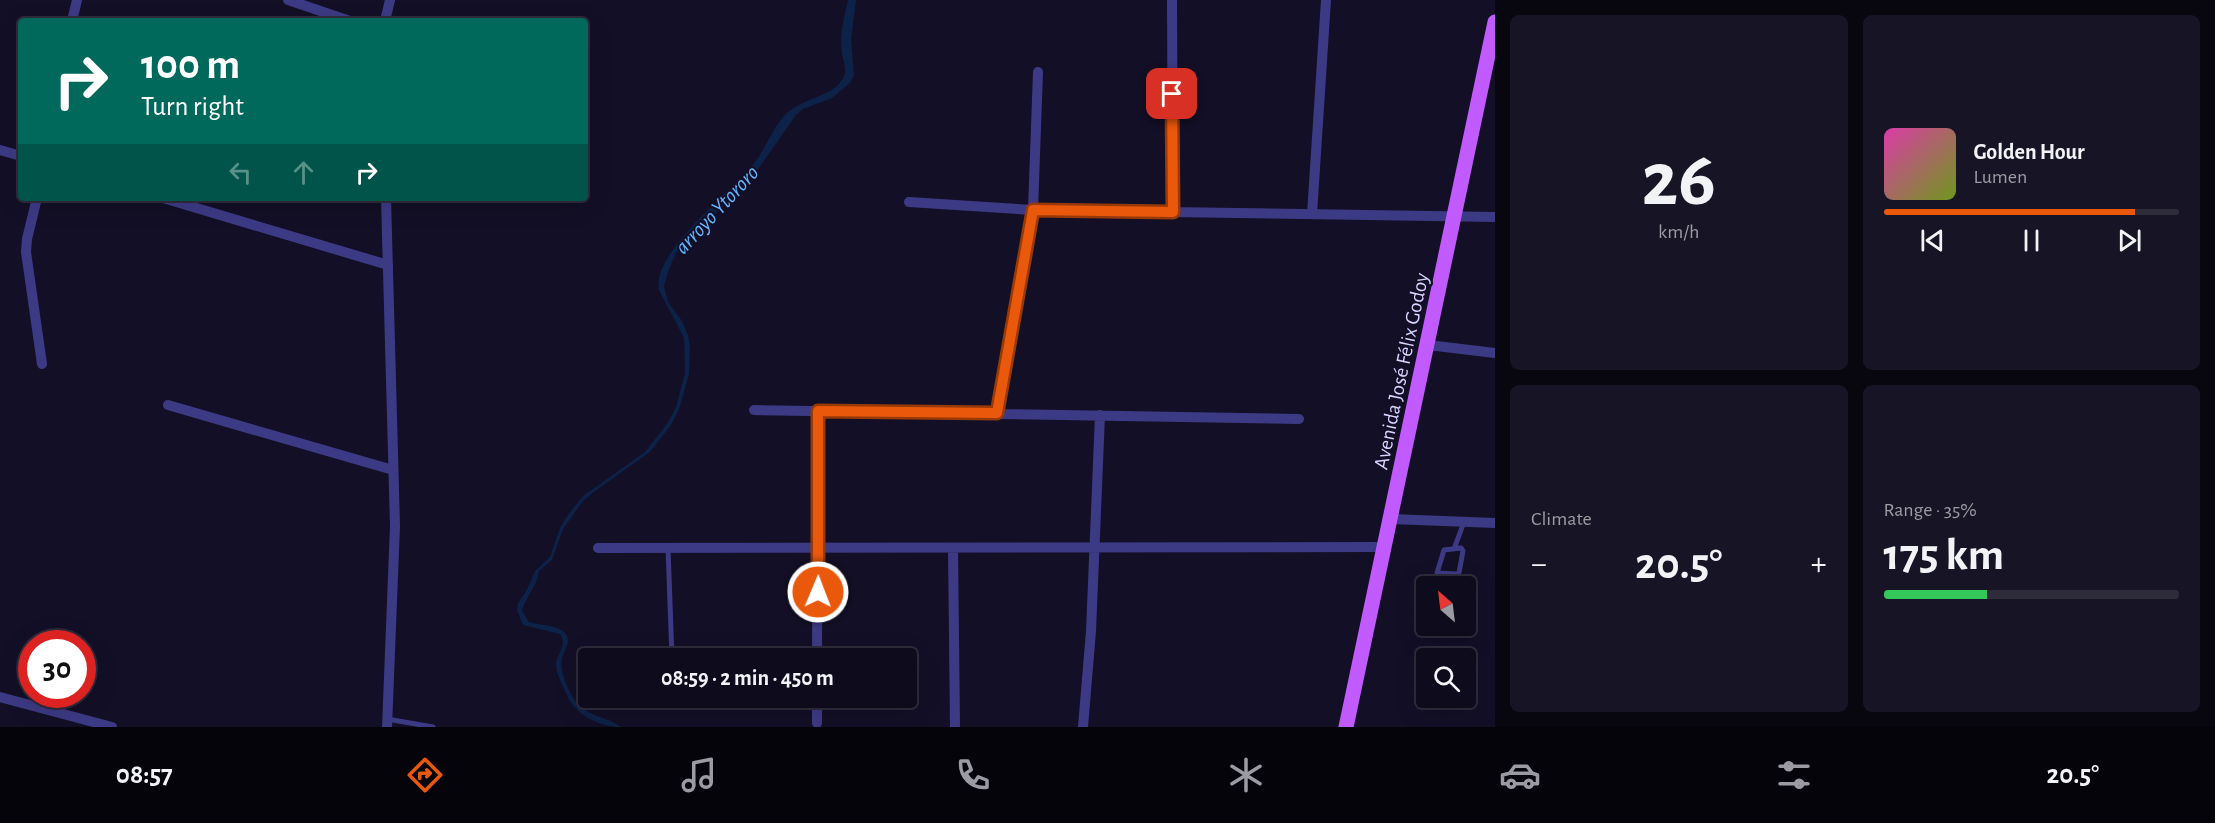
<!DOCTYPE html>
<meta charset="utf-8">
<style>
body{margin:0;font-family:"Alegreya Sans",sans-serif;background:#171425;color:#f1f3f6;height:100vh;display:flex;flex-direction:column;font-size:22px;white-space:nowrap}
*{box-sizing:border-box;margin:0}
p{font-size:20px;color:#9b9ba3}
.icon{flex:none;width:33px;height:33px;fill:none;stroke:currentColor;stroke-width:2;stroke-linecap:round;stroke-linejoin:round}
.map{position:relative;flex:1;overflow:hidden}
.panel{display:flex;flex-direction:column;gap:15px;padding:15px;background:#08060f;width:720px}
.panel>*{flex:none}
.hud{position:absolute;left:18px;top:18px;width:570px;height:183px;border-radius:6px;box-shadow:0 6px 24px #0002,0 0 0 2px #2e2b3b;background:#00695c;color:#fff;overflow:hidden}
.needle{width:39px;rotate:332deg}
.tools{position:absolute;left:1416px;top:576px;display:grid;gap:12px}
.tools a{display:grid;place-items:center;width:60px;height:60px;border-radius:6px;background:#0e0b1c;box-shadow:0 6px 24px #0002,0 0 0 2px #2e2b3b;font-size:30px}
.speed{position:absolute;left:18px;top:630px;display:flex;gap:12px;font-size:30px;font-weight:700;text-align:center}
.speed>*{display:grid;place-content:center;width:78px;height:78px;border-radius:50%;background:#0e0b1c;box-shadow:0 6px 24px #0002,0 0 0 2px #2e2b3b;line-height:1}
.speed .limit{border:9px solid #d22;background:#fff;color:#111}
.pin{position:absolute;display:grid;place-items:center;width:51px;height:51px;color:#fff;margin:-26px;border-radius:12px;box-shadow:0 3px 9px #0006}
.me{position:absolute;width:66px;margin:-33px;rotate:1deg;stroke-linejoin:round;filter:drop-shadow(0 0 4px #0008)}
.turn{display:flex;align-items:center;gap:21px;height:126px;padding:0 24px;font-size:27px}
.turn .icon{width:78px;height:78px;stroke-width:2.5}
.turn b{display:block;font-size:42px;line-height:51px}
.lanes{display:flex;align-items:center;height:57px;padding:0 24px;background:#0003;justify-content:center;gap:30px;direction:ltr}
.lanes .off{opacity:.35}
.big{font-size:45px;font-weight:600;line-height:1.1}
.panel .widget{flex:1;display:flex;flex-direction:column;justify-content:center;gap:9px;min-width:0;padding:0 21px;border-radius:9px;background:#171425}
.panel .dial{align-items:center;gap:0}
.dial b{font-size:78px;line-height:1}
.song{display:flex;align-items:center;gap:18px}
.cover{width:72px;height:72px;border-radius:9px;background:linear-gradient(135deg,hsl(320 70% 55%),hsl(80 70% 35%))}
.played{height:6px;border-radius:3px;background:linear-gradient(90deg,#ea580c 85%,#2e2b3b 85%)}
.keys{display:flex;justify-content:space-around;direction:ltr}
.heat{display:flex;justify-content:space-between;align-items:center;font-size:33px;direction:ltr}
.charge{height:9px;border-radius:4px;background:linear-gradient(90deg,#34c759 35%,#2e2b3b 0)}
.panel .tiles{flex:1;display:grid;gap:15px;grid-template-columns:repeat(2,1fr)}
.trip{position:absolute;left:578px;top:648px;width:339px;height:60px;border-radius:6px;background:#0e0b1c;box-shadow:0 6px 24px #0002,0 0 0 2px #2e2b3b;font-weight:600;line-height:60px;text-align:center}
.tabs{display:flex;height:96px;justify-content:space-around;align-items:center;background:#06040b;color:#9b9ba3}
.tabs .icon{width:42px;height:42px}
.tabs .active{color:#ea580c}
.tabs b{font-size:27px;color:#f1f3f6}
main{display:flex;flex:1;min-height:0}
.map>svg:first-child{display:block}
</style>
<main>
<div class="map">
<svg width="1495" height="727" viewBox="0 0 1495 727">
<rect width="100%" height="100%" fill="#130f26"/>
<path fill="#0c2248" d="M848,0H856L851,40L854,75L850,83L832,98L803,109L796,115L754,175L676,253L668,272L664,286L668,302L682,321L688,335L690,346L689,374L679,409L671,425L650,452L595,491L583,501L563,529L552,560L539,571C537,588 526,595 522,611L529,622C538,625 554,625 561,630C575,639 564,648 562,659C559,671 569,693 577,703C587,716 608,717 621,727C604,727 582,718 572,704C568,699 566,692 563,687C560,680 556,672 556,665C557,652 568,646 560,634L523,625L517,611L518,603L528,588L535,571L550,557L560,528L567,516L583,496L645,452L667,424L676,407L685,373L684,338L659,290C650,254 733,190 755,162C766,148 772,129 784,116C800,98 830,98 842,80C848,72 844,64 842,54C839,37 844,17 848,0Z"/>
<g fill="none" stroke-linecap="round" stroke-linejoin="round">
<path stroke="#3d3a85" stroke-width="5" d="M668,548L672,658
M1461,548L1463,551L1459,573L1456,574L1437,573L1444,550Z
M1454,549L1464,522
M387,719L433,727"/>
<path stroke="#3d3a85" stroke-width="10" d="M288,0L350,21
M1172,0L1173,212
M72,21L77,0
M385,21L390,0
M0,150L21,156
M37,198L27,239L26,252L42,364
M163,198L388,265
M386,198L395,526L387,727
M909,202L1033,210L1495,217
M1312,214L1326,0
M1428,345L1495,353
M168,405L393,470
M754,410L1299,419
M997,413L1033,210L1038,72
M1391,519L1495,523
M598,548L1385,547
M953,548L955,727
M817,658L818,411
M0,697L112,727
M817,723V698
M1083,727L1091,631L1100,415"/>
<path stroke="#c25bff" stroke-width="15" d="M1346,727L1495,22"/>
</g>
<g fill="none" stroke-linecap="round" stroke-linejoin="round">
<defs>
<path id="route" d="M818,592V411L997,413L1033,210L1173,212L1172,94"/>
</defs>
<use href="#route" stroke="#983908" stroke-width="15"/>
<use href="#route" stroke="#ea580c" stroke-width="10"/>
</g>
<g text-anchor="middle" stroke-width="4.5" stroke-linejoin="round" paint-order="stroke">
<g font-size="21" fill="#d9d4ff" stroke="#130f26">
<text transform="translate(1401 371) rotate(-78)" y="7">Avenida José Félix Godoy</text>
</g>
<g font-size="22" font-style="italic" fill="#62b6ff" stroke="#130f26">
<text transform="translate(716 209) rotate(-47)" y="8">arroyo Ytororo</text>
</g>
</g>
</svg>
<div class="tools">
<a><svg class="needle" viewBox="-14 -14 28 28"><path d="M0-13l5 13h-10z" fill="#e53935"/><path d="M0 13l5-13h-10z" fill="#9b9ba3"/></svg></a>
<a><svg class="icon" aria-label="search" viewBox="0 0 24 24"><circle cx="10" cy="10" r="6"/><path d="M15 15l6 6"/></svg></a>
</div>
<div class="speed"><div class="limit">30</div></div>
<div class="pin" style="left:1172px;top:94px;background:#d93025"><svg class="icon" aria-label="arrive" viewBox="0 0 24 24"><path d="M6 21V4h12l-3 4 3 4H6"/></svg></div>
<svg class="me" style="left:818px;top:592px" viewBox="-20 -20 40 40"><circle r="17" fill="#ea580c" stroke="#fff" stroke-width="3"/><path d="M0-11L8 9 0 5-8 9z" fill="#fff"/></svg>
<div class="trip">08:59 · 2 min · 450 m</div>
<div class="hud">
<div class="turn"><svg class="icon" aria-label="right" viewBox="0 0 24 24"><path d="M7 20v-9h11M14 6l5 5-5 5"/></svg><div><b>100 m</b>Turn right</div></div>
<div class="lanes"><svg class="icon off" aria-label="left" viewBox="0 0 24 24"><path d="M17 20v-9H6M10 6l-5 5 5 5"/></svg><svg class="icon off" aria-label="ahead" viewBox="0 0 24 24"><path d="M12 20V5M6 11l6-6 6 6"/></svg><svg class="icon" aria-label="right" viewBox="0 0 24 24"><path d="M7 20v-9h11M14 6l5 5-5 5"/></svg></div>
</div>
</div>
<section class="panel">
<div class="tiles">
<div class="widget dial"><b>26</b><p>km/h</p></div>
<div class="widget">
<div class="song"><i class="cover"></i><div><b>Golden Hour</b><p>Lumen</p></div></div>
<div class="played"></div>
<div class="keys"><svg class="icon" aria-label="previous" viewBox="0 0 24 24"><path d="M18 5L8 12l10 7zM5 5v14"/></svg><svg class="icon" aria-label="pause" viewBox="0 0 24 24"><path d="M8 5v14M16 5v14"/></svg><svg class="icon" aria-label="next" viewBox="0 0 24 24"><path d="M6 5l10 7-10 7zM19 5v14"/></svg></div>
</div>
<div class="widget"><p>Climate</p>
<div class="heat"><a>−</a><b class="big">20.5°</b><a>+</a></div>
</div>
<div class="widget"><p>Range · 35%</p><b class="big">175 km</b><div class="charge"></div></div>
</div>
</section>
</main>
<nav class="tabs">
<b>08:57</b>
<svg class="icon active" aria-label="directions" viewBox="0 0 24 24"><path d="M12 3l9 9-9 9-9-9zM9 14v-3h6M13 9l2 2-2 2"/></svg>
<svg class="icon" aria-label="music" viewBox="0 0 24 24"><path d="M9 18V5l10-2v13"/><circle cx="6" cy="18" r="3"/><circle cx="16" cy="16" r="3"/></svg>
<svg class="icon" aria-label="phone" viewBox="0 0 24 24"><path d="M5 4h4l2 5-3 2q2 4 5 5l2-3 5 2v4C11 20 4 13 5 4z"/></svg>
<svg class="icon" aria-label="climate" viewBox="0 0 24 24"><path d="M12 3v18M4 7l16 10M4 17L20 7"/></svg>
<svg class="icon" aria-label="car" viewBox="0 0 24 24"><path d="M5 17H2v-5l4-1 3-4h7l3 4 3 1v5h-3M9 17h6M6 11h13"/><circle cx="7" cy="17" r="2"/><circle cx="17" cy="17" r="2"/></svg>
<svg class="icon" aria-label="filters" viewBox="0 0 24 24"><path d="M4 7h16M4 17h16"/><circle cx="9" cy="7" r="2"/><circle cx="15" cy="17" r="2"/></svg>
<b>20.5°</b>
</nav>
